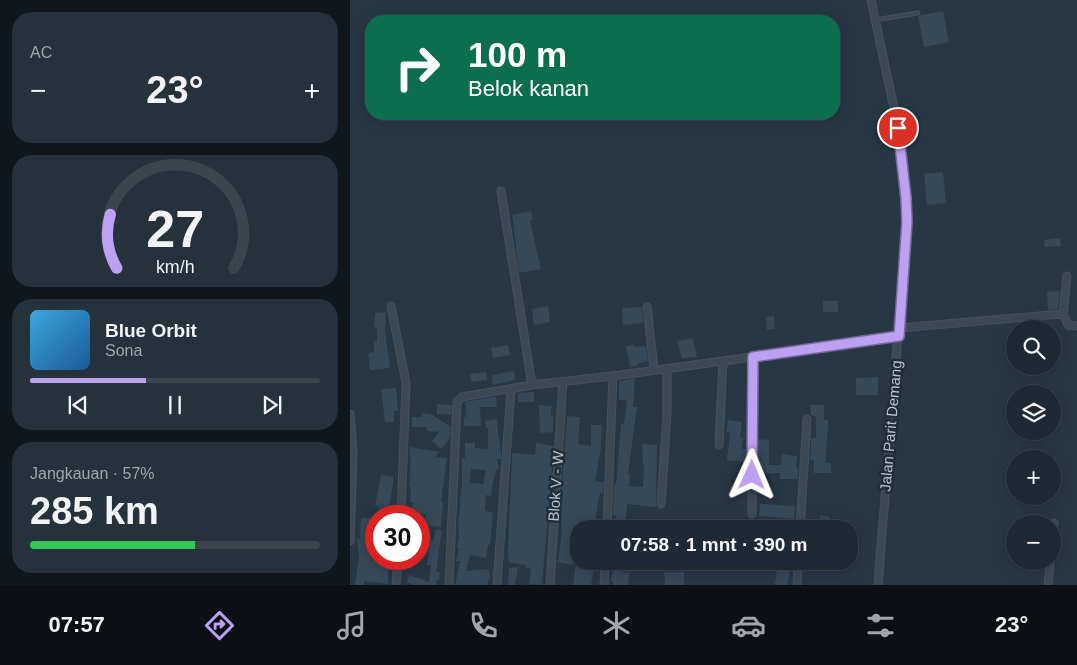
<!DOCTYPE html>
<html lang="id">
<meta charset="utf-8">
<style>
body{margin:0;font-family:Arial,sans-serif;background:#25313b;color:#f1f3f6;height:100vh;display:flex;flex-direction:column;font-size:19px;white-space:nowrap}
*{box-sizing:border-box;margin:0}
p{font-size:16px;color:#a0a6ac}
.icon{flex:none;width:28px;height:28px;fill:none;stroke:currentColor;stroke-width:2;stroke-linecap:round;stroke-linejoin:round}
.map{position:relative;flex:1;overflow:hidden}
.details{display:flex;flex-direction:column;gap:12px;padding:12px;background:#10171c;width:350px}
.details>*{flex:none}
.hud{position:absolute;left:15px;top:15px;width:475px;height:105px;border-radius:20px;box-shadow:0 2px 12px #0003,0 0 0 1px #3b454e;background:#0b6e4f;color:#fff;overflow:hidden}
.fabs{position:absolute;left:656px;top:320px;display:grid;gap:10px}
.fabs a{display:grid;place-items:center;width:55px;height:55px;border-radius:50%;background:#1d2933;box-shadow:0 2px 12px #0003,0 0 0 1px #3b454e;font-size:25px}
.speed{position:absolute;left:15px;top:505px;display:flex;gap:10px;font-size:25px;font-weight:700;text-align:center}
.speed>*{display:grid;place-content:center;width:65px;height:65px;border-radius:50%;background:#1d2933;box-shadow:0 2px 12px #0003,0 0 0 1px #3b454e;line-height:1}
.speed .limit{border:8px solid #d22;background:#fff;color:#111}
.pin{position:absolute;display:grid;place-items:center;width:42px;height:42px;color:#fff;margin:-21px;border:2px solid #fff;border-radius:50%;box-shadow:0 1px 5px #0007}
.me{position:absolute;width:55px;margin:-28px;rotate:1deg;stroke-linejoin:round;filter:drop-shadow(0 0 4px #0008)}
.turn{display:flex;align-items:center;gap:18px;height:105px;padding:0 20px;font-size:22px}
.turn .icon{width:65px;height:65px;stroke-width:2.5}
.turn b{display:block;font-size:35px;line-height:42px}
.big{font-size:38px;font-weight:700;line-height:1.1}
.details .tile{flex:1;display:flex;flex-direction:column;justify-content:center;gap:8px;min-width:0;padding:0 18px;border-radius:20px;background:#25313b}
.details .dial{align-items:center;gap:0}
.dial svg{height:130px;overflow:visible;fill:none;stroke:#3b454e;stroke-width:7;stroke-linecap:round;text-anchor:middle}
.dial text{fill:#f1f3f6;stroke:none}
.song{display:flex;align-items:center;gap:15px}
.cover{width:60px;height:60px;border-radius:8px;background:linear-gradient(135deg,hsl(200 70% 55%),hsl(210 70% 35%))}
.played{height:5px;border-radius:2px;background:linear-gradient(90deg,#bca0f2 40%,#3b454e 40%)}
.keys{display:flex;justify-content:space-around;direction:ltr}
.heat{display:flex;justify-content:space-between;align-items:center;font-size:28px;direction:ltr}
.charge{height:8px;border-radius:4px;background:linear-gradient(90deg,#34c759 57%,#3b454e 0)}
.trip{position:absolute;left:220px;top:520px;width:288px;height:50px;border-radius:20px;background:#1d2933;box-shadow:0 2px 12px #0003,0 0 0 1px #3b454e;font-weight:700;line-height:50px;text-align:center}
.tab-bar{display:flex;height:80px;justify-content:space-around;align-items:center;background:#0c1014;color:#a0a6ac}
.tab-bar .icon{width:35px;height:35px}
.tab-bar .current{color:#bca0f2}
.tab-bar b{font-size:22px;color:#f1f3f6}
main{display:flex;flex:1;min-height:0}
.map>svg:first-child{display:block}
</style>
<main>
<section class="details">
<div class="tile"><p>AC</p>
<div class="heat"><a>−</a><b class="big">23°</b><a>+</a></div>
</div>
<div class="tile dial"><svg viewBox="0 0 100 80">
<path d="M14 69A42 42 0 1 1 86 69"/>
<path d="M14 69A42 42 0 0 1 10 36" stroke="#bca0f2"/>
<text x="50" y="56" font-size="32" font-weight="700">27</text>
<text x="50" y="72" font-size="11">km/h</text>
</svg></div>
<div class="tile">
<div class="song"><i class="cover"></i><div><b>Blue Orbit</b><p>Sona</p></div></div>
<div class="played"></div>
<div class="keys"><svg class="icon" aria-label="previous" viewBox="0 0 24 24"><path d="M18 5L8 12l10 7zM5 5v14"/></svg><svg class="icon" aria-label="pause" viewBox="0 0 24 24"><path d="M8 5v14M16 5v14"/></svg><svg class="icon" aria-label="next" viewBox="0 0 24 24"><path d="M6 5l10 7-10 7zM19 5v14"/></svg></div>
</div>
<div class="tile"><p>Jangkauan · 57%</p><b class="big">285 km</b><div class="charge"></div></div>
</section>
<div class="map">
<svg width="727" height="585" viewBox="0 0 727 585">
<rect width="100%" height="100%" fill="#273744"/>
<path fill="#364959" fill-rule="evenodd" d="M593,11L599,42L574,47L568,16Z
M593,172L596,203L577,205L574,174Z
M181,211L183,220L180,221L191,269L169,273L162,215Z
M710,238L711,246L695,247L694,240Z
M710,291L708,309L698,310L697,292Z
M473,301H488V312H473Z
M198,306L200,322L184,325L182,309Z
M292,307L293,323L273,325L272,308Z
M36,312L35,331L40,368L20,370L18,353L24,352V341H27V327H24L25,313Z
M424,316L425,329L417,330L416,317Z
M343,338L347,357L332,358L327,341Z
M158,345L160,355L143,358L141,348Z
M284,345L285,347L296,346L298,361L288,363V365L280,367L276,346Z
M164,371L165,380L143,385L142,375Z
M136,372L137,380L121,382L120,374Z
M528,377V395H506V378Z
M285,378L283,407H287L278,474H280L279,486L293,487L294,464H293L292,444L307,445L306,507L277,504L275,529H264L266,515H263L264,483L266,484L271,424H274L277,400H269V381Z
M46,388L48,411H44V422H35L31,389Z
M184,392V402H168V393Z
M143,397H146L147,407H130L131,426H114V417H116L115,402Z
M87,404L102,405L101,415L87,414Z
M189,405L202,406L201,416H203V432L190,433Z
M460,405H474V420H478V428L475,463H481V473H464V460L460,459L461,445V438H466V417L461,415Z
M72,413L81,414L101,427L100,438L91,449L82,441L89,432L77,431V427H62V417H72Z
M217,416L230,417L228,444L241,446V425H252L251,448L245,481L254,482L253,493H250L245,520H247V529H229L223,565L208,562L212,530L210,512Z
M147,419L150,450H151V459H147L149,468L147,469L143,482L141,496L136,495L135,511L143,512L140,545H138L136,558L120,555L116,571L139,569L140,580H138V585H105L110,561H106L109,548H107L109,538L108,524L112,485V458H115V443H125V448L138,449V428H136L135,421ZM121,469L136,470L133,484L120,483Z
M378,420L392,422L390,438H393L392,449H397V460H395L394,462L377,460L380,433L376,432Z
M408,439L419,440V465H431L432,454L447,456L446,468H448V479H430V473L409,474Z
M186,443L204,446L192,585L179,584L181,568H176V565L159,562L158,555L162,453L185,455Z
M60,447L89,452L85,457L97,458L91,502H93L91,527L74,525L76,514L62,512L63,502H60L61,487H59L61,457H59Z
M31,475L44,477L38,516H28L29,506H25Z
M410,504L445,506L444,519L409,516Z
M470,515L480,517L477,529H468Z
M11,518H26V542H21V559H39L38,584L14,581V585H5L9,557L7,538H10Z
M86,529L92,531L86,572H90L89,580H86L87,585H64L57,582L59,575L79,582L81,565H77L79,551L81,540H83Z
M226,561H245L241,585H223Z
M428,561H437L436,567H441L437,585H425Z
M264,563H271V572L279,573L278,585H263V581H261Z
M168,567L165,585H158L159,568Z
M314,572H334V585H315Z"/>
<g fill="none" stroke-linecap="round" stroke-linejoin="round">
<defs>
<path id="lane" d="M525,20L568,13"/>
<path id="street" d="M521,0L548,127L557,222L528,585
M151,191L182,385
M717,276L713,314L718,325L727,326
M41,306L56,383L51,516
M297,307L304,369
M549,328L713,314
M0,414L3,453L0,541
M369,445L373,361
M311,504L317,414V369
M402,514L403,357
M257,529L263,376
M450,529L457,419
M702,539L704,523
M46,585L48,559
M99,585L107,402L112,397L182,385L263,376L549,337
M147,585L161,389
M200,585L213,381
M254,585L255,561
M447,585L448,561
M698,585L700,561"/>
</defs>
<use href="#lane" stroke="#45525d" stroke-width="5"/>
<use href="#street" stroke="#45525d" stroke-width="9"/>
<use href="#lane" stroke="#3b4954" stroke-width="3"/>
<use href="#street" stroke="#3b4954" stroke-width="7"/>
</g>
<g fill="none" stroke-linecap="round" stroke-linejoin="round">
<defs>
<path id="route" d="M402,475L403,357L549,336L557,222L556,198L548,128"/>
</defs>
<use href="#route" stroke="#7a689d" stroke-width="12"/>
<use href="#route" stroke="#bca0f2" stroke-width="9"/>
</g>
<g text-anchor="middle" stroke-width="5" stroke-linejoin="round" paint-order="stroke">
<g font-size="15" fill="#b9c3cd" stroke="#202e39">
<text transform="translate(541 426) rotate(-85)" y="5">Jalan Parit Demang</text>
<text transform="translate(206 486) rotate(-86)" y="5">Blok V - W</text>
</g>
</g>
</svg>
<div class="fabs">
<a><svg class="icon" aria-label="search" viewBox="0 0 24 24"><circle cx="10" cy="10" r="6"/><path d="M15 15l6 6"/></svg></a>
<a><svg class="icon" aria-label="layers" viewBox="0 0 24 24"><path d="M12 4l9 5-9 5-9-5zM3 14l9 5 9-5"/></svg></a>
<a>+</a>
<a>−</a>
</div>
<div class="speed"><div class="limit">30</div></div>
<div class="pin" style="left:548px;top:128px;background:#d93025"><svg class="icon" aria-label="arrive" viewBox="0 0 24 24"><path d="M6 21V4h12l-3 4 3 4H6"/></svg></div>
<svg class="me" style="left:402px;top:475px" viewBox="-20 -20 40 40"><path d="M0-17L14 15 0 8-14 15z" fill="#bca0f2" stroke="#fff" stroke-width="4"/></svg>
<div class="trip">07:58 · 1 mnt · 390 m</div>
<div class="hud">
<div class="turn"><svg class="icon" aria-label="right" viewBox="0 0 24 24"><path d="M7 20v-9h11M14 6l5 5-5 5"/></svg><div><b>100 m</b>Belok kanan</div></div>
</div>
</div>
</main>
<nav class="tab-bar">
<b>07:57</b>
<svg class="icon current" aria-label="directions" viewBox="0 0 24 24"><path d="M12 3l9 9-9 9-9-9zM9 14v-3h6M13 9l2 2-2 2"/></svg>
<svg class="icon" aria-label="music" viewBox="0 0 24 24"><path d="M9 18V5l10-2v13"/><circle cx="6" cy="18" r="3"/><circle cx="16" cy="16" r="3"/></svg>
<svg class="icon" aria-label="phone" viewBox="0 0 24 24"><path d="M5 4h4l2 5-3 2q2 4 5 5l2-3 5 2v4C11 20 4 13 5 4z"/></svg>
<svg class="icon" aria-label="climate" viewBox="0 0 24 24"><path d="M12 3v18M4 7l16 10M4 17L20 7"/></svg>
<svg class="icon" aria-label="car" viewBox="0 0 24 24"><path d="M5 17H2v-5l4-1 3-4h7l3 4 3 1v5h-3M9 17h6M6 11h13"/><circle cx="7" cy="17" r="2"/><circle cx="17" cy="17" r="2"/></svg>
<svg class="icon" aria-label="filters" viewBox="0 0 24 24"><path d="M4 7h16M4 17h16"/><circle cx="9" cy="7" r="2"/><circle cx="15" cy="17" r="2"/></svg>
<b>23°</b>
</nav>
